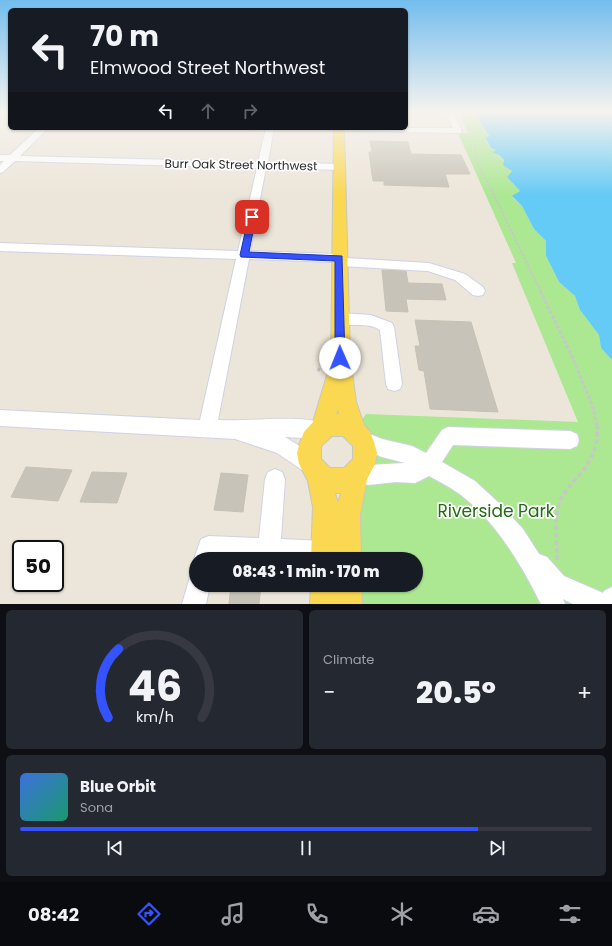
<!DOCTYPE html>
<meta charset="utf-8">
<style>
body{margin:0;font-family:Poppins,sans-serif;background:#242831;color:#f1f3f6;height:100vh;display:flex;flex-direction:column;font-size:15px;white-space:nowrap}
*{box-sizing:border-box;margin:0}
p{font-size:13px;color:#9ea1a6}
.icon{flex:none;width:22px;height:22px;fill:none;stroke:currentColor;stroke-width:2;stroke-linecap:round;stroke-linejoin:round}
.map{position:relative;height:604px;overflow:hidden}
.sheet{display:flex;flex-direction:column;gap:6px;padding:6px;background:#0d0f14;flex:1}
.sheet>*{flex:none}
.guide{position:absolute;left:8px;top:8px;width:400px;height:122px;border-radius:6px;box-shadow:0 1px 3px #0004;background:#171b24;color:#f1f3f6;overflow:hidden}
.speed{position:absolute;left:12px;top:540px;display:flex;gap:8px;font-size:20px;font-weight:700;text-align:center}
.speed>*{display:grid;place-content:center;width:52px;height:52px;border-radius:50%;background:#171b24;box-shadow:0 1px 3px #0004;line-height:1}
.speed .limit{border:2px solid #111;border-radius:6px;background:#fff;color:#111}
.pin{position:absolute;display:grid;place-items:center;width:34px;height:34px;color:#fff;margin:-17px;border-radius:8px;box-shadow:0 2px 6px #0006}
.me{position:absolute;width:44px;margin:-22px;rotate:359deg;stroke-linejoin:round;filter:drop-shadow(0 0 3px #0008)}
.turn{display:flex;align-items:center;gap:14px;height:84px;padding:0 16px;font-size:18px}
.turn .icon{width:52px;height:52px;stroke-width:2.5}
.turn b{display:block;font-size:28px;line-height:34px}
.lanes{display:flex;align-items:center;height:38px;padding:0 16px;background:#0003;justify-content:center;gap:20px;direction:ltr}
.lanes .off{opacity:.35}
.big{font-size:30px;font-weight:800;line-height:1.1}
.sheet .card{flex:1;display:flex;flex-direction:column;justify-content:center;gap:6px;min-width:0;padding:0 14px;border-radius:6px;background:#242831}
.sheet .dial{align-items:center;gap:0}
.dial svg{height:104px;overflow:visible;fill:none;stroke:#363941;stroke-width:7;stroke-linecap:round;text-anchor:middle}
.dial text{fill:#f1f3f6;stroke:none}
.song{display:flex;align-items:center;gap:12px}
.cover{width:48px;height:48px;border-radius:6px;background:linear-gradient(135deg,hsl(220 70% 55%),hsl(160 70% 35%))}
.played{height:4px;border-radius:2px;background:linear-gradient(90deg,#3452ff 80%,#363941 80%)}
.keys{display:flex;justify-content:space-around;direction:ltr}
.heat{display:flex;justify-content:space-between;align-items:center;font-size:22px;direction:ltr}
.sheet .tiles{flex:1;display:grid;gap:6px;grid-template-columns:1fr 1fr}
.card:last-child{grid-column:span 2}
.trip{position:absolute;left:189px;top:552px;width:234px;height:40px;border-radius:20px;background:#171b24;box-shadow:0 1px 3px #0004;font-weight:800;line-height:40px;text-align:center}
.menu{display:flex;height:64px;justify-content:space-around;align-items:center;background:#090b0e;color:#9ea1a6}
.menu .icon{width:28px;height:28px}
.menu .active{color:#3452ff}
.menu b{font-size:18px;color:#f1f3f6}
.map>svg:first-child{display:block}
</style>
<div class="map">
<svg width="612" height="604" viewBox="0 0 612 604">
<rect width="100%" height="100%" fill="#ece5d9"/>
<path fill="#ace792" d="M458,112H474L489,137H484L491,148L497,151L494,153L499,155L512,171L507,177L520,191L512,197L522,206L534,229L546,241V256L559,282L575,296L580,310L599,335L601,348L612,360V604H356V585H416V559H355L361,495C377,476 366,443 362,420L366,414L578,422L512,263H516L458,133H468Z"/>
<path fill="#64caf6" d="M474,112H612V360L601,348L599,335L580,310L575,296L559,282L546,256V241L534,229L522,206L512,196L520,191L507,177L512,171L503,165L504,160L499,155L494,153L493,152L496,150L491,148L486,139L484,138L489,136Z"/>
<path fill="#c7c3b8" stroke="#c8c1b3" d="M370,141L408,142L411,154L461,155L470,174H445L449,187L384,185V181H373L369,152H372Z
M382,270L406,271L408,283L442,284L446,300L406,299L408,312L386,311Z
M415,320L471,322L498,412L430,409L424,371L419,370L415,346H420Z
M26,467L72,470L58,501L11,497Z
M92,472L127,473L117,503L80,502Z
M221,473L248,475L243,512L214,510Z
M231,585H261L259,604H229Z"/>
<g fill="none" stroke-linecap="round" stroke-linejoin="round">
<defs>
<path id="minor" d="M445,112H453L462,131L461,133L339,131L335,128H453Z
M39,128H48L20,156L258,162L266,128H274L268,162L339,164L344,167L339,170L266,168L250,251L340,254L344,255L346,258L429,263L465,274L483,287L485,291L483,295L478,296L473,295L455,280L428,271L340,266L336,265L334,262L249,259L218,420C247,422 301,414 326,424L329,430L326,436L320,439L285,437L319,458L322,465L319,472L312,475L305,472L277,453L235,439L0,426V410L200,420L236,259L0,251V243L238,251L257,168L15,161L3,172L0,173V165L4,161H0V155H10Z
M340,313L371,315L392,323L394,327L402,384L400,389L394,391L388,389L386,384L380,330C367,321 349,328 335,323L333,319L335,315Z
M448,427L570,431L577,434L579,440L577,446L570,449L453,445L442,462L475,481L501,505L523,529L539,554L547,557L564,576L603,593L604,591L612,587V604H573L563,599L565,604H541C521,564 497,523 461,495C452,488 440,482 429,476L415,483L396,482L368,485L351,480L348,473L351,466L358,463L368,465L405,463L382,457L355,446L353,440L355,434L362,431L382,439L412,446L426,453L442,430Z
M275,469L282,472L285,479L281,539L325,541L333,544L336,552L333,559H196V564L194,559L201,539L209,536L259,538L265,479L268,472Z
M196,574V585H210L206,604H182L190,577Z"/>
<path id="major" d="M334,128H344L350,358L356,402L364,425L370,432L374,442L377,453L375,464L367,479L360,515L361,559H311L313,507L308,481L299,464L297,453L299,445L304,432L313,422L331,362ZM338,409L339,414H336ZM332,436H343L353,446V459L344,468H330L321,459V446ZM335,493H341L338,503Z
M311,585H361L362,604H310Z"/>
</defs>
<use href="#minor" stroke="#cfd2e3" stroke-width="2"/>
<use href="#major" stroke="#c7c7c7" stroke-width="2"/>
<path stroke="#c7c7c7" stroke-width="1.5" stroke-dasharray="2 1.5" stroke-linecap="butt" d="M463,112L473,133L477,161L491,190"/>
<path stroke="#c7c7c7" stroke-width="2" stroke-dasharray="2.5 1.5" stroke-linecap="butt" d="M491,189L541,292"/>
<path stroke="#c7c7c7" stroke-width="3" stroke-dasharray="3.5 2" stroke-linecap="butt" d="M540,291L572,356L593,407L597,427
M318,371L324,359"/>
<path stroke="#c7c7c7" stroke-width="3.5" stroke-dasharray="4.5 3" stroke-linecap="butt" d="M557,560C557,540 553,517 561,499C564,492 569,487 574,481C589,465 599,449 597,426"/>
<use href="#minor" fill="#fff" fill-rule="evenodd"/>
<use href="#major" fill="#fad851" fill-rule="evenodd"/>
</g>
<linearGradient id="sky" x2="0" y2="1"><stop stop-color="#73bdee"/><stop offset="0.57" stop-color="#f6f3ee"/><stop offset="1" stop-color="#f6f3ee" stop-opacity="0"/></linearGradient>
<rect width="612" height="196" fill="url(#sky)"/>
<path fill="#3452ff" stroke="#2235a6" d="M249,215H252L256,217L249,252L342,256L345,358L344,361L340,363L337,361L335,358V261L241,257L240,255Z"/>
<g text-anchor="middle" stroke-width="3.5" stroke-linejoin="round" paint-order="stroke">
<g font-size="12" fill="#292929" stroke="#fff">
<text transform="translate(241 165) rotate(1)" y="4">Burr Oak Street Northwest</text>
</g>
<g font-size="17" fill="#236a15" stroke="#fff">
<text x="496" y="517">Riverside Park</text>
</g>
</g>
</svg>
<div class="speed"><div class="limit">50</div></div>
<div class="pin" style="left:252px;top:217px;background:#d93025"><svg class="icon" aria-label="arrive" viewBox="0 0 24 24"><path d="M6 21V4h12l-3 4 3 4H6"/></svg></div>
<svg class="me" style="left:340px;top:358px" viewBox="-20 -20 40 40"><circle r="19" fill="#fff"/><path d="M0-13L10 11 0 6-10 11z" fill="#3452ff"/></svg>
<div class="trip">08:43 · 1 min · 170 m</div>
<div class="guide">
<div class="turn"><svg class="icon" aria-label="left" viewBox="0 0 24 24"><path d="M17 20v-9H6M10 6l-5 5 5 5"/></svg><div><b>70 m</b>Elmwood Street Northwest</div></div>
<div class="lanes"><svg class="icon" aria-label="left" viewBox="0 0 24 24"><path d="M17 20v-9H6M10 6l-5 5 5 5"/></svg><svg class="icon off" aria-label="ahead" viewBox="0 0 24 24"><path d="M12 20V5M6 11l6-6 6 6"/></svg><svg class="icon off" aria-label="right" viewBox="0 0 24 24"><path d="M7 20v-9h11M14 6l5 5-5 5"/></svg></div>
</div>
</div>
<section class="sheet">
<div class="tiles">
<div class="card dial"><svg viewBox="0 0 100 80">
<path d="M14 69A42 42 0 1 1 86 69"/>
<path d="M14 69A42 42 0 0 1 22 16" stroke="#3452ff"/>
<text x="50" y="56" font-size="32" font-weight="700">46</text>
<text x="50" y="72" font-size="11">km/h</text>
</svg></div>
<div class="card"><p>Climate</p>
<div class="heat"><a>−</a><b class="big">20.5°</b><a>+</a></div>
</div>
<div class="card">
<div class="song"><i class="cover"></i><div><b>Blue Orbit</b><p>Sona</p></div></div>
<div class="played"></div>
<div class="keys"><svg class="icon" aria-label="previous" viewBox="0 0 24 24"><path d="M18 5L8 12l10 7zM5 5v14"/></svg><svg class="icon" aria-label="pause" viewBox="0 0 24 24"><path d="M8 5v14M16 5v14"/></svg><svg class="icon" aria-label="next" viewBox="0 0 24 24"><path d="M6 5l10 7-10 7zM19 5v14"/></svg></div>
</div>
</div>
</section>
<nav class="menu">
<b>08:42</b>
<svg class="icon active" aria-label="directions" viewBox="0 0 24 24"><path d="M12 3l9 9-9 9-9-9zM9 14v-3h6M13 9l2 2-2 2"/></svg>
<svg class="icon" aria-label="music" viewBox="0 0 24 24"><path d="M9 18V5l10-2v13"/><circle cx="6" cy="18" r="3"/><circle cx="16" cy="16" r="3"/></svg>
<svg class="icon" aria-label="phone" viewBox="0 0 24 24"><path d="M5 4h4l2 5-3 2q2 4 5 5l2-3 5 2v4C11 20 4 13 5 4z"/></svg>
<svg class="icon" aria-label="climate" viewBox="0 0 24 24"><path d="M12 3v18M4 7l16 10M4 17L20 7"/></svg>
<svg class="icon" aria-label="car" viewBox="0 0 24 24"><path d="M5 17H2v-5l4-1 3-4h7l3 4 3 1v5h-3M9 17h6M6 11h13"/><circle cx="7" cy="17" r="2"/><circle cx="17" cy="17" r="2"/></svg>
<svg class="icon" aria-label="filters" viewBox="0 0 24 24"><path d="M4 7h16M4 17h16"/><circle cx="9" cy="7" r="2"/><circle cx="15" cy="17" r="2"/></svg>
</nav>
